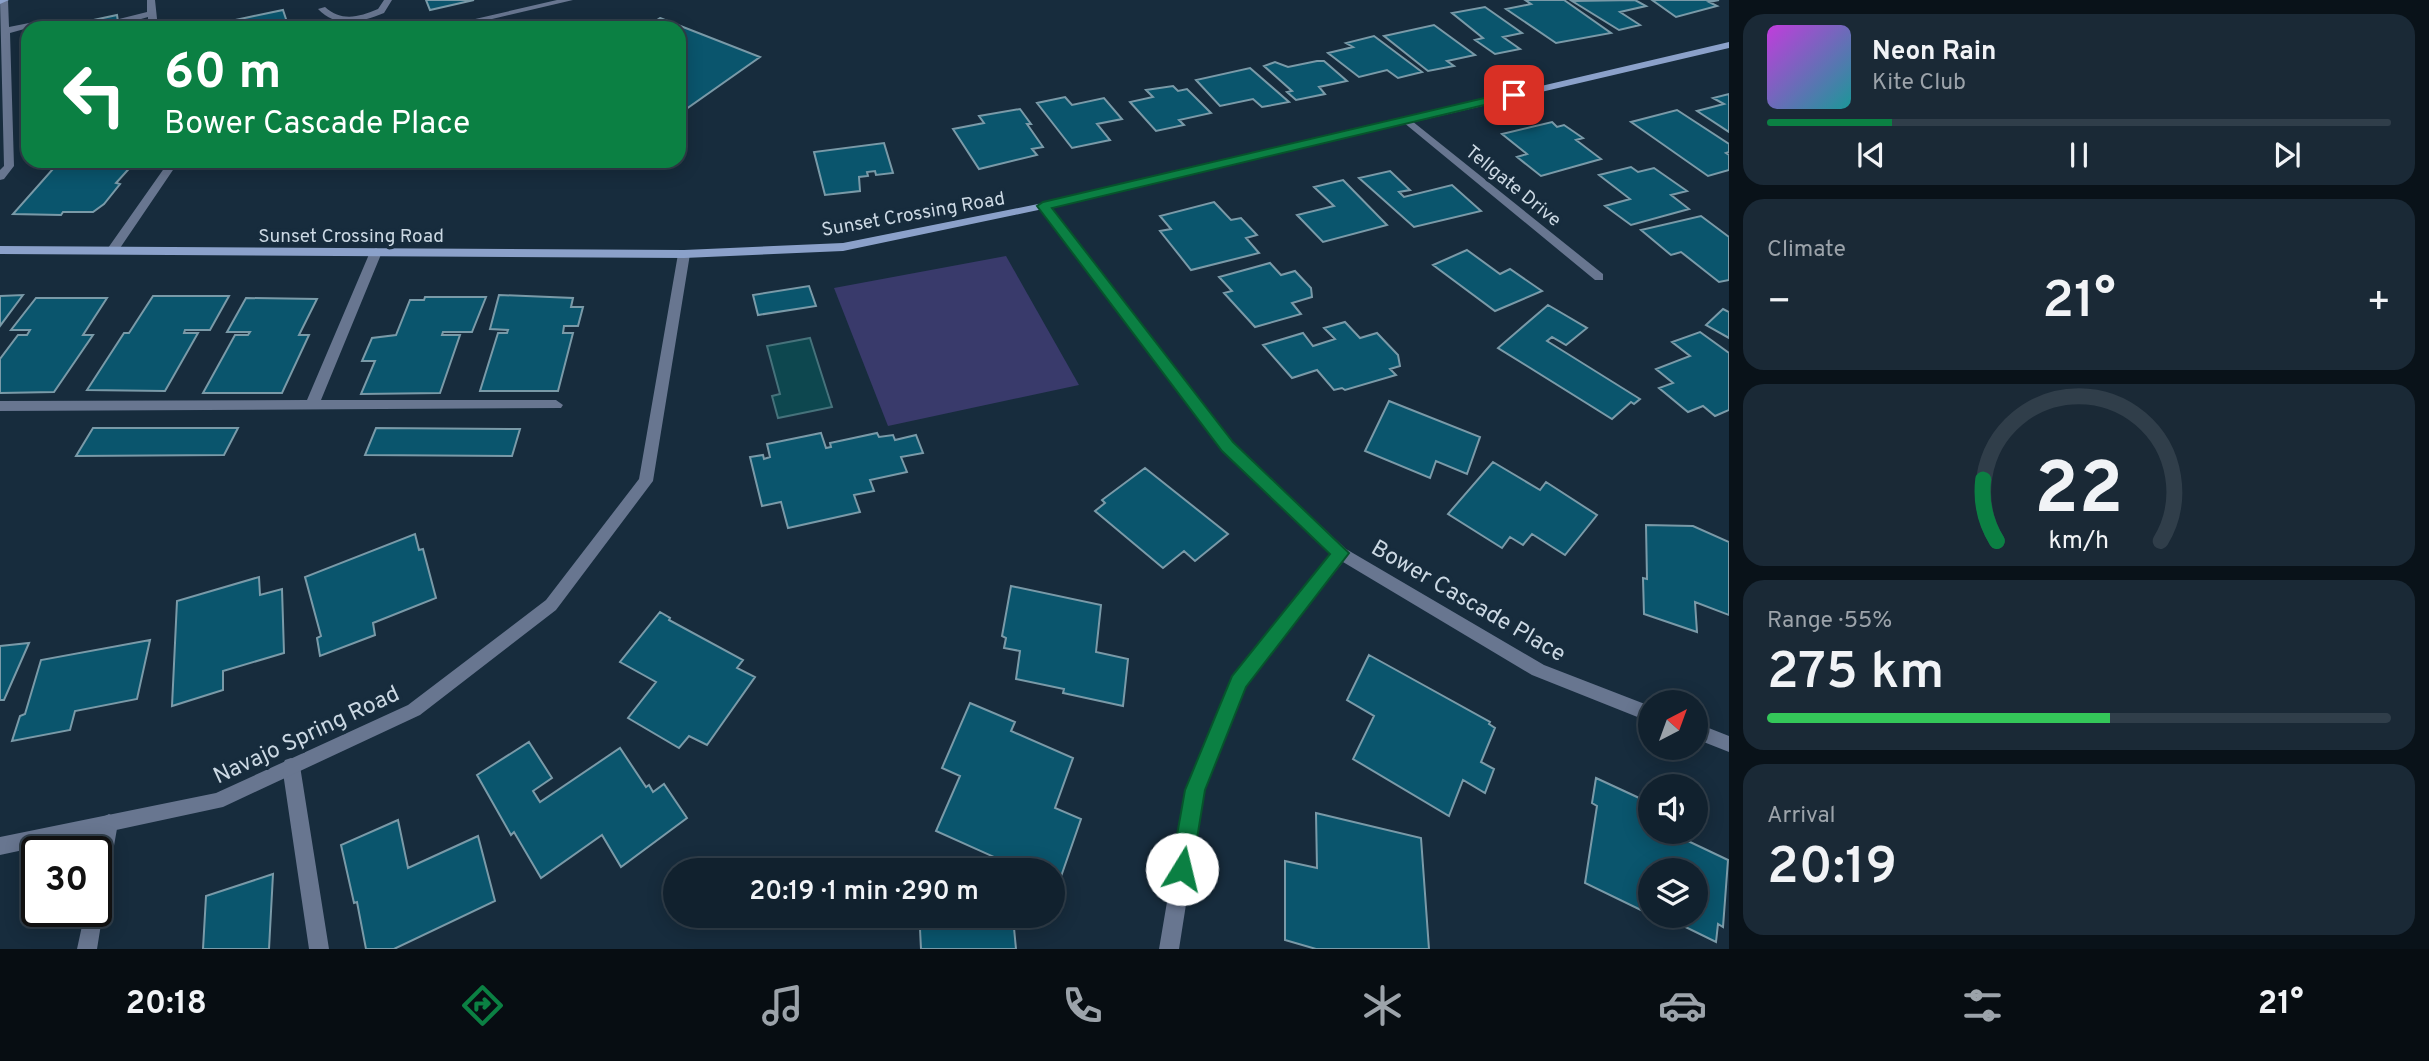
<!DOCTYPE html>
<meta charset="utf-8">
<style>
body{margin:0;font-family:Overpass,sans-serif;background:#1a2936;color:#f1f3f6;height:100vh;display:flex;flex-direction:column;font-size:26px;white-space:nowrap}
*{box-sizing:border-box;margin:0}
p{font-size:23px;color:#9ca3aa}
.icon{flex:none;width:38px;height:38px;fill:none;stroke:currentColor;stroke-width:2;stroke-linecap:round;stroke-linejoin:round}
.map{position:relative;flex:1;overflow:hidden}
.side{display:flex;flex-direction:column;gap:14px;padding:14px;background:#091219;width:700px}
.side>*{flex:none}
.hud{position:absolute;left:21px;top:21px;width:665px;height:147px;border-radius:21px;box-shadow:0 4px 18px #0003,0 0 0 2px #303e4a;background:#0b8043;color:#fff;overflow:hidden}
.needle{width:46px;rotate:41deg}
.fabs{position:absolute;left:1638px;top:690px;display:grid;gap:14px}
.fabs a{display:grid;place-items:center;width:70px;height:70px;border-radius:50%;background:#11212e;box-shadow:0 4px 18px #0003,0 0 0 2px #303e4a;font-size:35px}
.speed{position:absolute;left:21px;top:836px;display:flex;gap:14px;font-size:35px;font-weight:700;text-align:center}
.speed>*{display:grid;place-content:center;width:91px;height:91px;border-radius:50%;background:#11212e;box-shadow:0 4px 18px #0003,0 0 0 2px #303e4a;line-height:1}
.speed .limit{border:4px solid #111;border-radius:10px;background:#fff;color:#111}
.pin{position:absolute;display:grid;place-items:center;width:60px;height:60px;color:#fff;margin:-30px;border-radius:14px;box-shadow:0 4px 10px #0006}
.me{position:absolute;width:77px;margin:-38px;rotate:9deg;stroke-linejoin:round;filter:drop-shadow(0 0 5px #0008)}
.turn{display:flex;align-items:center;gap:24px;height:147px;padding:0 28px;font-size:32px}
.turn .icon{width:91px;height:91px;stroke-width:2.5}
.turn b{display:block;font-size:49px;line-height:60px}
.big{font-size:52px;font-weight:600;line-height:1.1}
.side .card{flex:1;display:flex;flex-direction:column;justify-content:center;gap:10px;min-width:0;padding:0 24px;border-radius:21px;background:#1a2936}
.side .dial{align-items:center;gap:0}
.dial svg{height:182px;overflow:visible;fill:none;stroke:#303e4a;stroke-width:7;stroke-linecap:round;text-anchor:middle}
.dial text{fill:#f1f3f6;stroke:none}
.song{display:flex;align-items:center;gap:21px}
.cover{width:84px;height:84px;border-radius:10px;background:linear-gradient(135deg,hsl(290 70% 55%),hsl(180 70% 35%))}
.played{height:7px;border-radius:4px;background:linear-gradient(90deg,#0b8043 20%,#303e4a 20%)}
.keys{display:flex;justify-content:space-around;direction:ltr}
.heat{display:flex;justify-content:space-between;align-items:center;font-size:38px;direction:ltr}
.charge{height:10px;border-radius:5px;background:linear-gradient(90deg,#34c759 55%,#303e4a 0)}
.trip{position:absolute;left:663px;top:858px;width:402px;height:70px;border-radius:35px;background:#11212e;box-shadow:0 4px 18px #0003,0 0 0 2px #303e4a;font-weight:600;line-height:70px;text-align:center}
.dock{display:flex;height:112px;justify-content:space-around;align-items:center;background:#070d12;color:#9ca3aa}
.dock .icon{width:49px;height:49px}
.dock .on{color:#0b8043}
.dock b{font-size:32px;color:#f1f3f6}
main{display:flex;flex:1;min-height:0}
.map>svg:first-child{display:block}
</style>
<main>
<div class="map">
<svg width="1729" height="949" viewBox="0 0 1729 949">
<rect width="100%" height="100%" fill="#172c3d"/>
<path fill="#393a6b" d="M1006,256L1079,385L888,426L834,288Z"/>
<path fill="#0d474f" stroke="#46727b" stroke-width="2" d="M810,338L832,407L778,418L772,396L780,394L767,346Z"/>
<path fill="#0a556d" stroke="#7a9aa8" stroke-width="2" d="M426,0H474L430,10Z
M1525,0H1564L1611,33L1556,43L1506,9L1531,4Z
M1635,0L1646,6L1620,12L1640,25L1619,30L1572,1Z
M1652,0H1719L1709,2L1717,6L1676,17Z
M1485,7L1522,33L1503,37L1520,49L1495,54L1475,40L1483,38L1452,13Z
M283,10L289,28H198L254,16Z
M117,15L119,28H71L70,25Z
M660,18L760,57L679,114V28H645Z
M1434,25L1475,55L1447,61L1454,66L1428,71L1384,36Z
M1374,36L1422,72L1398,78L1387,70L1359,77L1328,53L1353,47L1346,43Z
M1317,61H1324L1347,81L1319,87L1325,94L1296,100L1287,92L1292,91L1264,66L1275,62L1288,67Z
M1250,68L1289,102L1262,107L1253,99L1220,106L1196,80Z
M1173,86L1178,91L1187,89L1211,113L1179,120L1184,125L1156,131L1130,102L1153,97L1146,90Z
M1729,94V132L1697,111L1724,104L1713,98Z
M1065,97L1072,105L1104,98L1122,119L1097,124L1110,140L1072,148L1037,103Z
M1020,109L1031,124H1027L1043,147L1032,149L1037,155L979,169L953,129L984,123L979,116Z
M1677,110L1729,144V152L1726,153L1729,155V170L1708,176L1631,122Z
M1552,122L1557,127L1564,125L1583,138L1576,140L1601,159L1541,176L1517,157L1527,154L1502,134Z
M884,143L893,173L876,175L875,171L867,172L868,176L859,177L860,191L825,195L814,152Z
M60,161H136L116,183L120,184L104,204L93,212H63L61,215L13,214Z
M1631,167L1638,172L1654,168L1687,191L1671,195L1689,209L1631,225L1605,206L1630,199L1599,175Z
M1390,171L1410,190L1399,192L1404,197L1452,185L1481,211L1414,227L1359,178Z
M1343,180L1387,225L1323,242L1297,215L1334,206L1314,187Z
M1214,202L1231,220L1241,218L1257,235L1246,238L1259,253L1191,270L1160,231L1171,229L1160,216Z
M1701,216L1729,237V280L1719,282L1681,252L1671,255L1641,230Z
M1467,250L1500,274L1510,269L1542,291L1495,311L1433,265Z
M1270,263L1281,275L1295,271L1311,288L1312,297L1292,303L1301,314L1255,327L1224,293L1232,291L1219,277Z
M809,286L816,306L758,315L753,295Z
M23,295L0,326V296Z
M499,295L573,298L571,307H583L578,326H564L563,333H573L558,391H480L498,333H507L508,330L490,329Z
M153,296H229L210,330H185L184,333H198L165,391L87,390L124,333H129Z
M425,297H486L472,332H443L442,335H460L440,393L361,394L375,361H362L372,338L396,335L410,300H424Z
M36,298H107L83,335H93L54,392L0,393V359L18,335H27L30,330H11Z
M246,298L317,299L299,335H309L282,393H203L235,335H248L250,332H227Z
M1548,305L1587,328L1566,345L1552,337L1547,341L1640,399L1634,404L1631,402L1612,419L1498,348Z
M1723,309L1729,312V338L1706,325Z
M1345,322L1360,338L1377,333L1398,355L1400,366L1390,369L1396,375L1345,390L1342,388L1334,390L1317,370L1292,378L1263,345L1303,333L1313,346L1335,339L1324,328Z
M1700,332L1729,353V410L1715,416L1703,406L1688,412L1659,388L1673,383L1656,369L1690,356L1672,342Z
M1389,401L1480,437L1467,474L1436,461L1430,478L1365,451Z
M93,428H238L224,455L76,456Z
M376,428L520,429L512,456L365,455Z
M821,433L826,448L831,447L830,443L877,433L879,437L893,435L895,440L916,435L923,453L901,457L907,472L870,480L874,491L854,495L860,512L788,528L781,502L762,506L750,457L763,455L764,459L770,457L767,444Z
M1493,462L1540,490L1546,482L1597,515L1565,555L1532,534L1523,545L1510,537L1502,548L1448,514Z
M1145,468L1228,534L1195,561L1184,551L1163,568L1095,511L1105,503L1102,500Z
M1646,525L1693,526L1729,542V615L1695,602L1697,632L1644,614L1643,578L1647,579Z
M415,534L419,550L423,549L436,598L373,623L375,635L320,656L317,638L321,636L305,577Z
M259,577L260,595L282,589L284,653L223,671V690L172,706L177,601Z
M1011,586L1101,605L1096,652L1128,659L1123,706L1063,693L1064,689L1016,679L1020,651L1004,648L1006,638L1002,636Z
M660,612L670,618L669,620L743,660L737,668L755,677L707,745L689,736L679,748L628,718L656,682L620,662Z
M150,640L137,699L75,711L70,730L12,741L20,716L25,714L41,660Z
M29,643L4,700H0V646Z
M1369,655L1490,722L1489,724L1495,728L1481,762L1494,769L1485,793L1463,780L1449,816L1353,759L1374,716L1347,700Z
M970,703L1015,722L1011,731L1073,758L1055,808L1081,819L1057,888L1054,887V870H1023L936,831L960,776L942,768Z
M529,742L552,778L533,791L540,802L620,748L646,787L649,785L653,792L664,784L687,818L621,867L602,835L541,878L514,832L511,835L477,775Z
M1596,778L1650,803V831H1667L1728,860L1723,927L1718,924L1716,942L1661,915H1696V870H1650V910L1646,908L1645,912L1585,883L1597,806L1592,803Z
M1316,813L1421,838L1429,949H1316L1285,940V861L1317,868Z
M398,820L408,868L478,836L495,901L394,949H366L357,902L354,903L341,845Z
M273,874L269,949H203L206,896Z
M1014,928L1016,949H921L920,929Z"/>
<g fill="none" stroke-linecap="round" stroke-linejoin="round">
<path fill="#687690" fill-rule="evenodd" d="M0,0H8L9,27L39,21L53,28H28L10,33L14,166L4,179L0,180V170L4,166Z
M147,0H155L158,28H148V17L127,23L128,28H118L119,19L147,12Z
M384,0H392L384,13C361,22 337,29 318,9L325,7C342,22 359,17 378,9Z
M557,0H573L454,28H436Z
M165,161H175V167L116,254H108V248L165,167Z
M376,248L382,252L321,400H556L563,405L561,408L0,411V401L307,400L370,252Z
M291,758L297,760L300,766L329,949H309L282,766L285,760Z
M109,814L115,817L118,823L105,897L99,905L103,912L97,949H77L85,912H96C96,880 91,846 103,817Z"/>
<path fill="#687690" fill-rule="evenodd" d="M1407,117L1603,274V280H1595L1403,122V118Z
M1043,203L1047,204L1232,443L1346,549L1544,665L1650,706V722L1532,675L1343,562L1244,686L1204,790L1179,949H1159L1186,790L1230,682L1332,554L1222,451L1039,208V204Z
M684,250L690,254L653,481L556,610L420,715L223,807L0,855V837L216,793L408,705L546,600L639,479L678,254Z
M1696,723L1729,736V752L1696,739Z"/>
<path fill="#8ba1ca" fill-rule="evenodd" d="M0,0H9L0,4Z
M1729,42V48L1043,209L843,251L684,258L0,254V246L684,250L843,243L1043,203Z"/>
</g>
<path fill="#0b8043" stroke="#07532c" stroke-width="2" d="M1514,91L1518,92V97L1052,208L1233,442L1349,553L1246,687L1205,790L1192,869L1189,877L1182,880L1174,877L1171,869L1185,790L1232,676L1330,554L1222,451L1037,206L1043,202Z"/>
<g text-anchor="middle" stroke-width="7" stroke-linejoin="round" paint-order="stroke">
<g font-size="19" fill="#cbd8e3" stroke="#172c3d">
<text transform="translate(1514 185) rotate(39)" y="7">Tellgate Drive</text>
<text transform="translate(913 213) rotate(-10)" y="7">Sunset Crossing Road</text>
<text x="351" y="242">Sunset Crossing Road</text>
</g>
<g font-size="23" fill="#cbd8e3" stroke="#172c3d">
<text transform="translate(1469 600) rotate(30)" y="8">Bower Cascade Place</text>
<text transform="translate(306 734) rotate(-25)" y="8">Navajo Spring Road</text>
</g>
</g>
</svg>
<div class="fabs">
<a><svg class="needle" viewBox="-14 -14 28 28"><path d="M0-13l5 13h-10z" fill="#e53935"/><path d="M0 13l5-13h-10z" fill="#9ca3aa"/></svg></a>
<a><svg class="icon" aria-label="sound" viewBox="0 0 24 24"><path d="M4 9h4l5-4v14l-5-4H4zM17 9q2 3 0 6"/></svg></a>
<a><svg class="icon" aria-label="layers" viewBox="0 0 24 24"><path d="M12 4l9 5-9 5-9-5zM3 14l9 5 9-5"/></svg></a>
</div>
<div class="speed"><div class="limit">30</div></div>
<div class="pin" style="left:1514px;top:95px;background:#d93025"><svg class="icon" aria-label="arrive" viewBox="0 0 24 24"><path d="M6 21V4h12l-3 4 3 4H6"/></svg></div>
<svg class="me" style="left:1182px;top:869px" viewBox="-20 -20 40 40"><circle r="19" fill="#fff"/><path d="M0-13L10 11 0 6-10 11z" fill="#0b8043"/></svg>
<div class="trip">20:19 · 1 min · 290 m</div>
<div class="hud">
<div class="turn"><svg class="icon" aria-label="left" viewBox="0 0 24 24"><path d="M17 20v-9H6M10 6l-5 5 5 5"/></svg><div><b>60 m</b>Bower Cascade Place</div></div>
</div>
</div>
<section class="side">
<div class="card">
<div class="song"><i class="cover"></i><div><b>Neon Rain</b><p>Kite Club</p></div></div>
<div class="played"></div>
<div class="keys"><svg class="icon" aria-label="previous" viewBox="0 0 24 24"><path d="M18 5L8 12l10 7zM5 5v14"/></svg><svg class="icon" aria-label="pause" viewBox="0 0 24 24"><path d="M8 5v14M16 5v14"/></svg><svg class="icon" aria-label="next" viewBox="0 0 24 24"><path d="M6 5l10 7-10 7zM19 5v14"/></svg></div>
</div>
<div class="card"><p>Climate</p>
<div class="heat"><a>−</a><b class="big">21°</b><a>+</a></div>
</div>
<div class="card dial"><svg viewBox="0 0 100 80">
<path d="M14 69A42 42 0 1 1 86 69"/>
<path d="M14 69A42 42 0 0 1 8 42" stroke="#0b8043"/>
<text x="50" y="56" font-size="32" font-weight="700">22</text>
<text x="50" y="72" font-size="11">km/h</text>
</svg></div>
<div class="card"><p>Range · 55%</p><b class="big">275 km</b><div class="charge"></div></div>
<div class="card"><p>Arrival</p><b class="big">20:19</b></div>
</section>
</main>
<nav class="dock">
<b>20:18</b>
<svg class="icon on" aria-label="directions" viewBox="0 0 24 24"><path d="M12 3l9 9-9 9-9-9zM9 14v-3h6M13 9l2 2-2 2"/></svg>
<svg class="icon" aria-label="music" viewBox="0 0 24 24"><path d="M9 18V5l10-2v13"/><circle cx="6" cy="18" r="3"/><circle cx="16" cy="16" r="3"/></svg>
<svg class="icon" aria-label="phone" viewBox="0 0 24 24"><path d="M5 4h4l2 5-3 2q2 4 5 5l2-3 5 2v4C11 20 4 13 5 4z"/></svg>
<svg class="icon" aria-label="climate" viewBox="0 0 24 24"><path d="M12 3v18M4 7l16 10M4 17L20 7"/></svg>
<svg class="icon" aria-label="car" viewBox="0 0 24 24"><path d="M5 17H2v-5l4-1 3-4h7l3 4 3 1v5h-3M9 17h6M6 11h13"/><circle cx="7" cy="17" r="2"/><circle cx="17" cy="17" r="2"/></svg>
<svg class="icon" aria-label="filters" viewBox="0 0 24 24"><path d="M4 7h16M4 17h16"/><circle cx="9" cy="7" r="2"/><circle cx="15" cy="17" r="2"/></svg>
<b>21°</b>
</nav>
